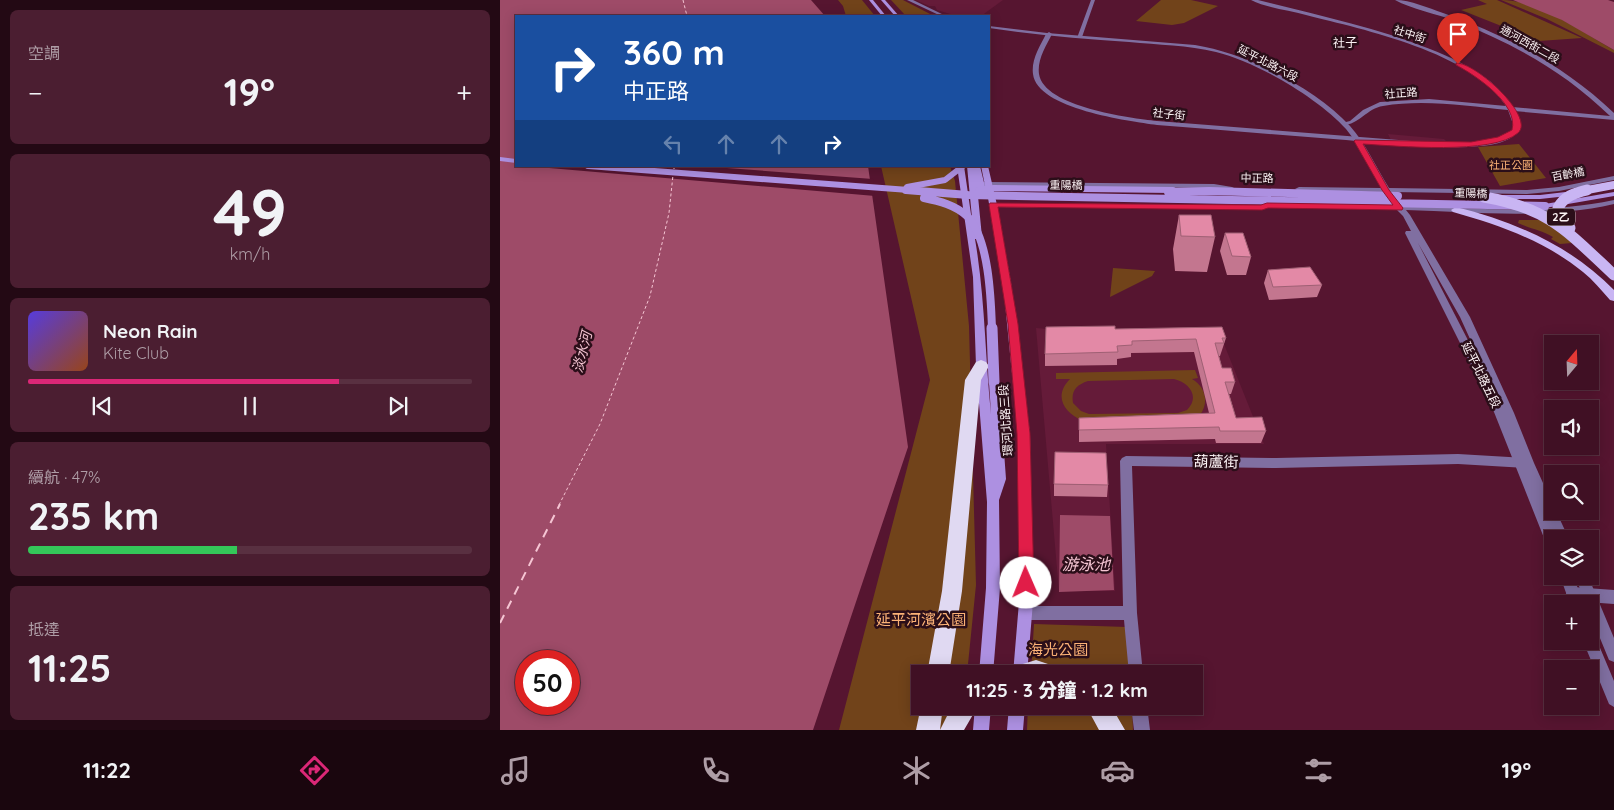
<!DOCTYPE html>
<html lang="zh-TW">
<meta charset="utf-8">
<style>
body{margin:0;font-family:Quicksand,"Noto Sans TC",sans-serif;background:#4b1e31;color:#f1f3f6;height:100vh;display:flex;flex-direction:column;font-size:19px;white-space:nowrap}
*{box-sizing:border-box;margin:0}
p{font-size:16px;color:#ae9da6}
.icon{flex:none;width:28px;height:28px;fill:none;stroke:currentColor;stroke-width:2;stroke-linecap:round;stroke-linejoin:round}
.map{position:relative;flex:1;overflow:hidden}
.side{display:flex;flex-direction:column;gap:10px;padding:10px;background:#230914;width:500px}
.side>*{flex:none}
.hud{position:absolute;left:15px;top:15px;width:475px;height:152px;border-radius:0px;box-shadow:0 2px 12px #0003,0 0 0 1px #593041;background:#1a4fa0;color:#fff;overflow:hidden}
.needle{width:32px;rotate:19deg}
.tools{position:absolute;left:1044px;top:335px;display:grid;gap:10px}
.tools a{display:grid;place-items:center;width:55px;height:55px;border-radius:0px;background:#401024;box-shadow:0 2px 12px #0003,0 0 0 1px #593041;font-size:25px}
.speed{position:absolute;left:15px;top:650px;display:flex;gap:10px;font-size:25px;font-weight:700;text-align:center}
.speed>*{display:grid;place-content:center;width:65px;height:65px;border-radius:50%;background:#401024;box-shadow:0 2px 12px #0003,0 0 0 1px #593041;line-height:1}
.speed .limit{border:8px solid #d22;background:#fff;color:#111}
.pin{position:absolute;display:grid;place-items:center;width:42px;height:42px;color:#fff;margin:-51px -21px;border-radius:50% 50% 50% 0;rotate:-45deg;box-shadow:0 0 5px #0007}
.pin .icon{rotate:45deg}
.me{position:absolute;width:55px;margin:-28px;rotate:359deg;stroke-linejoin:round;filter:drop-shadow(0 0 4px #0008)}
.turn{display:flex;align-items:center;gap:18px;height:105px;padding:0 25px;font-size:22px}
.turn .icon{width:65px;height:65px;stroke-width:2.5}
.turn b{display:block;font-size:35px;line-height:42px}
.lanes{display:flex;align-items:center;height:48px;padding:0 25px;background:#0003;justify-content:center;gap:25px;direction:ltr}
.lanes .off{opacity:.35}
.big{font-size:38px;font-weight:800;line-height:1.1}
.side .widget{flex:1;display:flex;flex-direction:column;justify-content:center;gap:8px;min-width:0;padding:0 18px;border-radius:8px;background:#4b1e31}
.side .dial{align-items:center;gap:0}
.dial b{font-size:65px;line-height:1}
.song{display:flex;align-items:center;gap:15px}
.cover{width:60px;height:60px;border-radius:8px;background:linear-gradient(135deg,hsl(250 70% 55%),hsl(20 70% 35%))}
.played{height:5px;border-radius:2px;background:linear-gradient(90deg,#db2777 70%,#593041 70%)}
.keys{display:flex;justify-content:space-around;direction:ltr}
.heat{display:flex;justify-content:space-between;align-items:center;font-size:28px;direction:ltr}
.charge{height:8px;border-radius:4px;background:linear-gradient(90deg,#34c759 47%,#593041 0)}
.trip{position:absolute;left:411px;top:665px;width:292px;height:50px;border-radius:0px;background:#401024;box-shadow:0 2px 12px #0003,0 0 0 1px #593041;font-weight:800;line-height:50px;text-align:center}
.dock{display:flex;height:80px;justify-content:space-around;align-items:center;background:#1a060e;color:#ae9da6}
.dock .icon{width:35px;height:35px}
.dock .on{color:#db2777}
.dock b{font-size:22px;color:#f1f3f6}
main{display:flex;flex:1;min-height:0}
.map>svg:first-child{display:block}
</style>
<main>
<section class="side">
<div class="widget"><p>空調</p>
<div class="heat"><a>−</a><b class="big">19°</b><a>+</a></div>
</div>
<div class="widget dial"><b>49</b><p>km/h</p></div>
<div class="widget">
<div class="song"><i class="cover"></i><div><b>Neon Rain</b><p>Kite Club</p></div></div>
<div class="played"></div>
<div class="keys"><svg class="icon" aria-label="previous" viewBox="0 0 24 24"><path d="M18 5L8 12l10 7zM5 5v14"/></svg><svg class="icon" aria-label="pause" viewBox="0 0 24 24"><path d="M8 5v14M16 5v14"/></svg><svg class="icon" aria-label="next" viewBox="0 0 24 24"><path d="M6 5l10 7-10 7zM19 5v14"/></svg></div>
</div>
<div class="widget"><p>續航 · 47%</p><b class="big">235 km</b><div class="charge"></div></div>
<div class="widget"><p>抵達</p><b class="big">11:25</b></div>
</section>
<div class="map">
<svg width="1114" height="730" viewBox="0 0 1114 730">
<rect width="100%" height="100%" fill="#561530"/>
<path fill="#651b39" d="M416,0H503L481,16H457L437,10L435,6H429Z
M888,134L944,139L950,145L892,142Z
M536,328L661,339H722L764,444H606L615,591H559Z"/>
<path fill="#71431a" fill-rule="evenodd" d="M338,0H362L375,16H346L343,6Z
M391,0H403L434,16H406Z
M661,0H691L718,6L684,23L672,25L636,21Z
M978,0H997L1082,38L1039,41L961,10L987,4Z
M1001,0C1039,0 1082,32 1114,50V53L1047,19Z
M1019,144L1046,178L1000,186L978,147Z
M381,166H450L455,181L469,326L476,585L467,674H420V706H464L462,730H339L430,380Z
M1019,220H1045L1072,243L1060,244L1051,239L1053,237C1041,230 1031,229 1018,223Z
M613,268L655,271L652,276L610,297Z
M695,370L698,378L692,379C706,387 709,403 700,415L583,421C564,413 553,396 570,379H556V373ZM674,379C690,383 700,397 687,410L678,413L589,414L581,411L573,403C571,391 576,385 588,381Z
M534,624L627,627L630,674H531Z
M528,706H632L633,730H527Z"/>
<path fill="#9e4b68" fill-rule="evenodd" d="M0,0H311L325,16H16V166H368L408,447L313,730H0ZM26,661H69V704H26Z
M1013,0H1108L1114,2V50L1062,20Z
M560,515L610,516L614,590L559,592Z"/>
<path fill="#561530" d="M26,166H200L373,179L375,196Z"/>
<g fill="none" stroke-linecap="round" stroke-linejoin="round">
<path stroke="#f5c5d3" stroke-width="1" stroke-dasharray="3 2.5" stroke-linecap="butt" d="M183,0L187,16
M174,166V171
M59,505L100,424L150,296L169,213L173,175"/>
<path stroke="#f5c5d3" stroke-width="2" stroke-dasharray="9 7" stroke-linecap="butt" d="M0,623L60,504"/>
<path fill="#806fa1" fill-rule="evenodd" d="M591,0H595L582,37L577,38Z
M751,0H758C816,15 875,27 930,49C950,57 970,66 987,79C998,87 1005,96 1012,107L1110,116C1065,72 1014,44 956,21C937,14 911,9 895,0C911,0 928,8 943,13C1006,35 1065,66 1114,113V120L1014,111C1017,117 1022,126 1017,132C1007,145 983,146 968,147C927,149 886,144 846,140C783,135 720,130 657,125C629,121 537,109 533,74C531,60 540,46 546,34L549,32L552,34C546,46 537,60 539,74C544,107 630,118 657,121L937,143H967L994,139L1004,136L1012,130L1013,124L1008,110C967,106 924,99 883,106C867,108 858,126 842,125V123L850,121L863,110L880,102L929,99L1006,106C971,52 865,30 806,15C788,10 767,8 751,0Z
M958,454L1027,458L1031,460L1033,463L1031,466L1027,468L958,464L776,468L632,466L637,613L643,674H629L624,620H526L521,618L519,613L521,608L526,606H623L620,461L622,458L626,456L776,458Z
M1073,587L1114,590V604L1073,601L1068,599L1066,594L1068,589Z
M631,706H647L650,730H634Z"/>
<path fill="#806fa1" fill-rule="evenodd" d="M407,0H413L446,16H441Z
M489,26L547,33L695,45C746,53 815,88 850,126C866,144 876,167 889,188L1027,190L1059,187L1114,176V180L1059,191L1027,194L892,192L902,206C973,208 1044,215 1114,200V204C1045,220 976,212 906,210L910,215L970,317L1014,413L1034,463L1052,503V511H1056L1069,539H1057L1053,531L1056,539H1052V550L1048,548L992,407L905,233L906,231H911L903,216L897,210L768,207L762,209L493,207L489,205L493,203L761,205L767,203L894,206L884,192L799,191L795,189L799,187L881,188C870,168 861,147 846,129C818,98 757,62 716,52C688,45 658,45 629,42C582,39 536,35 489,28ZM918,243L960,317L991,385Z
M484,182L714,184L732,187L736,189L732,191L714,188L487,186H484Z
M1060,576H1073L1084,604H1070Z
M1075,576H1088L1114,638V662L1109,660L1090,614V604H1086Z
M1090,634L1095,636L1114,681V707L1109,704L1083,641H1090Z"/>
<path fill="#ad90e1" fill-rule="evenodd" d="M369,0H373L386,16H382Z
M381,0H385L399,16H395Z
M0,157L16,159V163L0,161Z
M457,166H464L473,228L467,166H480L487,195L481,166H488L497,205L511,283L530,434L533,602L527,674H513L519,602L518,434L503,283L488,198L482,199L478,194L477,186L482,237L481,239H475C485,297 485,356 491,414L489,382L490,379H498L499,382L506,479L499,500L500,588L493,674H479L486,588L487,502L476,366L473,277Z
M1074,191H1077V195L1040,199H995L991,197L995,195H1040Z
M1114,192V196L1045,208L1041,206L1045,204Z
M475,706H491L489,730H473Z
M509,706H525L523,730H507Z"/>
<path fill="#c9b5f3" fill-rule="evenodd" d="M956,207C1016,222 1071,246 1114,290V301L1110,300C1101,290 1093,280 1083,272C1045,241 999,225 953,212L951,210Z"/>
<path fill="#e0d9f2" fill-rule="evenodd" d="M481,360L486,362L489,366L481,380L462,591L449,674H427L442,591L465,380L476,362Z
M536,660L554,666L557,674H513L516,666Z
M421,706H443L440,730H416Z
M452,706H478L464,730H440Z
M586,706H611L625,730H599Z"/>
<path stroke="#ad90e1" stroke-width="6" d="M88,166L422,191
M407,187L445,180L463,166
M478,190L494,188L673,190
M689,191H728"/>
<path stroke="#ad90e1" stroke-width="8" d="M406,190L468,195L1045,206
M668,192L709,191L898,196
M424,198C439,201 455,205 467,216C489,238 491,299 492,329"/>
<path stroke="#ad90e1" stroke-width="11" d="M492,328L494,382"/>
<path stroke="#c9b5f3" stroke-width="8" d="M1082,191L1114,185"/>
<path stroke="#c9b5f3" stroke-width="11" d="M984,197C1049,208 1068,232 1114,275
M1070,228L1061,217L1058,208C1064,196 1075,193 1087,190"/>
</g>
<path fill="#c3768f" d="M679,215L715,237L707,272L675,271L673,249Z
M725,233L751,257L746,275H727L720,251Z
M768,270L822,285L817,297L769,300L764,283Z
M615,329L726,338L720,356H719L722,368L735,382L731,394H729L736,418L766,431L761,443H716L715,439L579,442V418L709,413L694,352L631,353V357L617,359V365L545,366V354Z
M554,484L608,485L607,497L554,496Z"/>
<path fill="#e389a6" stroke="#9f6074" d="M679,215H711L715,237L681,236Z
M725,233H743L751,257L732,256Z
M810,267L822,285L773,287L768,270Z
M615,326V329L722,327L726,338H722L724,343H715L722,368H731L735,382H725L736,418L762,417L766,431H720L719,427L579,430V418L715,413L696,339L632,341V345L617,346L618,352L545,354L546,327Z
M555,452L606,453L608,485L554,484Z"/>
<path fill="#e11d48" stroke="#92132f" d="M956,63C975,62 1036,117 1018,133C993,155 896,146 863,144L889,190L903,208L902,210L768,208L762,210L498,207L518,324L530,434L534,583L531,588L526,590L521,588L519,583L517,434L508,324L489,205L490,203L761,205L767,203L893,205L882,190L854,141L855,140L971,142L998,137L1012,130C1019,104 975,75 956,65Z"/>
<g text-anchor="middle" stroke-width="5" stroke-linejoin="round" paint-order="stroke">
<g font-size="11" fill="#fbf2f4" stroke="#2b0e19">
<text transform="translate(910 34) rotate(18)" y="4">社中街</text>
<text transform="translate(1030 44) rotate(29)" y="4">通河西街二段</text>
<text transform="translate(768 63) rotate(27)" y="4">延平北路六段</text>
<text transform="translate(901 93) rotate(-4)" y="4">社正路</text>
<text transform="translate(669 114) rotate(6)" y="4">社子街</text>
<text transform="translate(1068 174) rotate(-11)" y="4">百齡橋</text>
<text transform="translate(757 178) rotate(1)" y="4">中正路</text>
<text transform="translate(566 185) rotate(1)" y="4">重陽橋</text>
<text transform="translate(971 193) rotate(2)" y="4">重陽橋</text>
</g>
<g font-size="11" fill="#fcb276" stroke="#2b0e19">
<text x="1011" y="169">社正公園</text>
</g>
<rect fill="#2b0e19" stroke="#bdaeb2" stroke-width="1" x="1047" y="208.5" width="28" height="17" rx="4"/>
<g font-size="11" font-weight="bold" fill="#fbf2f4">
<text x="1061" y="221">2乙</text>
</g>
<g font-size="12" fill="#fbf2f4" stroke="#2b0e19">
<text x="845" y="47">社子</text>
</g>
<g font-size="12" fill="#fbf2f4" stroke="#2b0e19">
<text transform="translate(981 375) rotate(64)" y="4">延平北路五段</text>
<text transform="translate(506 420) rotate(-94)" y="4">環河北路三段</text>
</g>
<g font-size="14" font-style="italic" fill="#f5c5d3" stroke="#2b0e19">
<text transform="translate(82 352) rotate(-76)" y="5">淡水河</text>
</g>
<g font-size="15" fill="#fbf2f4" stroke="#2b0e19">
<text transform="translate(716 462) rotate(1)" y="5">葫蘆街</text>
</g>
<g font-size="15" fill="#fcb276" stroke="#2b0e19">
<text x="421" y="625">延平河濱公園</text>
<text x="558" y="655">海光公園</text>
</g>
<g font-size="16" font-style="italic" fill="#f5c5d3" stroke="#2b0e19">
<text x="586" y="570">游泳池</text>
</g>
</g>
</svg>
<div class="tools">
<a><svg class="needle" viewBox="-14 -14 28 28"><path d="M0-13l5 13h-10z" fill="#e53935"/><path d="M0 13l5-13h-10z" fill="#ae9da6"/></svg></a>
<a><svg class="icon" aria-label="sound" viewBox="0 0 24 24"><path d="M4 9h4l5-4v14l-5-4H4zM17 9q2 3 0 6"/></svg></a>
<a><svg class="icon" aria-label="search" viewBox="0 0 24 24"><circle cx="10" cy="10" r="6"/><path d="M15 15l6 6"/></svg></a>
<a><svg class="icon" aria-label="layers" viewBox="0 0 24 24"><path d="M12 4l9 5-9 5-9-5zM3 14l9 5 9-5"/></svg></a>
<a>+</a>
<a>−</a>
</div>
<div class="speed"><div class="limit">50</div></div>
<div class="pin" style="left:958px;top:64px;background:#d93025"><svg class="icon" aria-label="arrive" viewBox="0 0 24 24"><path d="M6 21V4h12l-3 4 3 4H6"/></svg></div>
<svg class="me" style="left:526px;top:583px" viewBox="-20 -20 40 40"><circle r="19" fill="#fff"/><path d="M0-13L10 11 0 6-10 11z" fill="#e11d48"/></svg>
<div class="trip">11:25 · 3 分鐘 · 1.2 km</div>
<div class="hud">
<div class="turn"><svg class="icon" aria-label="right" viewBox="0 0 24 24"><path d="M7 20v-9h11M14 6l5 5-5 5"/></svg><div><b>360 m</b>中正路</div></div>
<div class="lanes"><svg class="icon off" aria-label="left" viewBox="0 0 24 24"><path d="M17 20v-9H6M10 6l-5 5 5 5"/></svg><svg class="icon off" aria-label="ahead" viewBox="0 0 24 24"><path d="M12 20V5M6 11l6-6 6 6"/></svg><svg class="icon off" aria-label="ahead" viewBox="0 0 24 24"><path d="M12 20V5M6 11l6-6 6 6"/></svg><svg class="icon" aria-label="right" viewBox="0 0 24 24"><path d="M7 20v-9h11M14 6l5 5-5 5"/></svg></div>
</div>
</div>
</main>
<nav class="dock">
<b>11:22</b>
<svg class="icon on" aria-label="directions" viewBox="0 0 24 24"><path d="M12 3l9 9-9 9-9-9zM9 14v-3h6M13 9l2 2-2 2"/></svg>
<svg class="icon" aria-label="music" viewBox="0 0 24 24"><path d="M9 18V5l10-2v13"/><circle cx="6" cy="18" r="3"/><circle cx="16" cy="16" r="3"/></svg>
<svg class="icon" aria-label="phone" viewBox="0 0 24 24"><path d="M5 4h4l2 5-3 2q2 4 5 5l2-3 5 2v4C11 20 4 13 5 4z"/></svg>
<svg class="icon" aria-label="climate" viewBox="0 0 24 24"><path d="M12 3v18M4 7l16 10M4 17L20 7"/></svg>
<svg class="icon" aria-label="car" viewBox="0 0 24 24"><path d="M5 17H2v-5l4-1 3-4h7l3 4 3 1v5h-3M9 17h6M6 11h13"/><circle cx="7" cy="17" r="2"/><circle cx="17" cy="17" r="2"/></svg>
<svg class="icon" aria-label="filters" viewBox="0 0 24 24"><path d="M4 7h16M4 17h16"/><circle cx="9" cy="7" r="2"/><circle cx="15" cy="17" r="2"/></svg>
<b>19°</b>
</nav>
